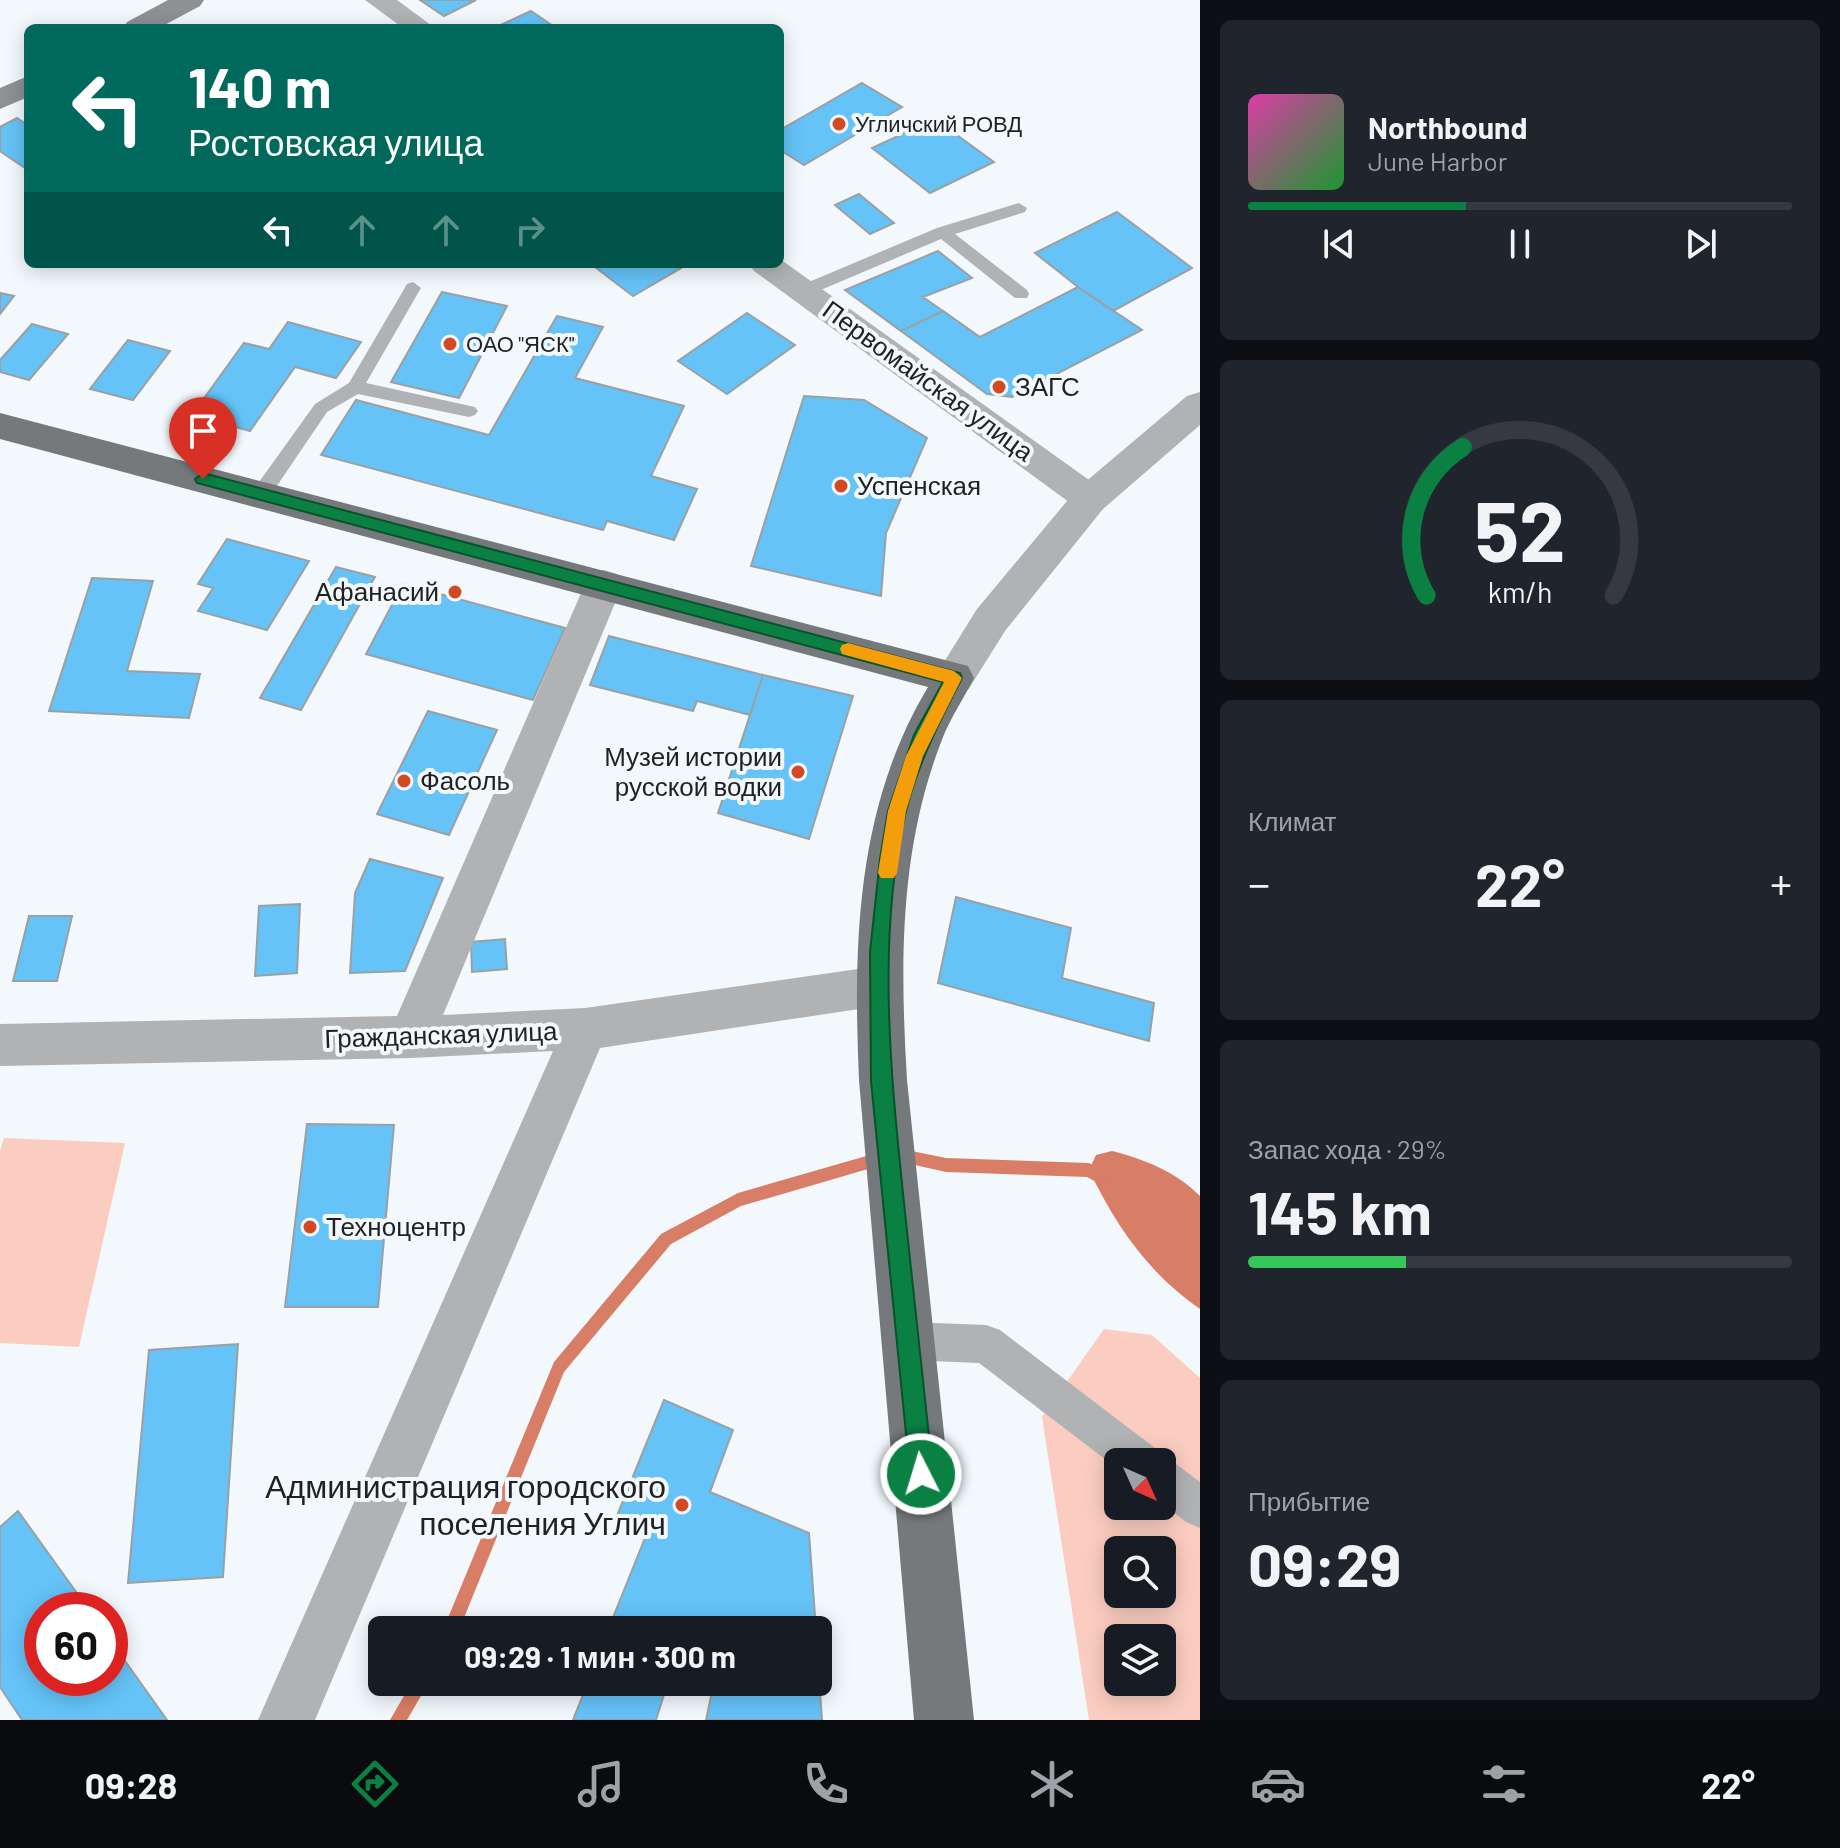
<!DOCTYPE html>
<html lang="ru">
<meta charset="utf-8">
<style>
body{margin:0;font-family:Barlow,sans-serif;background:#20242c;color:#f1f3f6;height:100vh;display:flex;flex-direction:column;font-size:30px;white-space:nowrap}
*{box-sizing:border-box;margin:0}
p{font-size:26px;color:#9ea1a6}
.icon{flex:none;width:44px;height:44px;fill:none;stroke:currentColor;stroke-width:2;stroke-linecap:round;stroke-linejoin:round}
.map{position:relative;flex:1;overflow:hidden}
.side{display:flex;flex-direction:column;gap:20px;padding:20px;background:#0d0f14;width:640px}
.side>*{flex:none}
.top-card{position:absolute;left:24px;top:24px;width:760px;height:244px;border-radius:12px;box-shadow:0 4px 20px #0003;background:#00695c;color:#fff;overflow:hidden}
.needle{width:52px;rotate:135deg}
.tools{position:absolute;left:1104px;top:1448px;display:grid;gap:16px}
.tools a{display:grid;place-items:center;width:72px;height:72px;border-radius:12px;background:#171b24;box-shadow:0 4px 20px #0003;font-size:40px}
.speed{position:absolute;left:24px;top:1592px;display:flex;gap:16px;font-size:40px;font-weight:700;text-align:center}
.speed>*{display:grid;place-content:center;width:104px;height:104px;border-radius:50%;background:#171b24;box-shadow:0 4px 20px #0003;line-height:1}
.speed .limit{border:12px solid #d22;background:#fff;color:#111}
.pin{position:absolute;display:grid;place-items:center;width:68px;height:68px;color:#fff;margin:-82px -34px;border-radius:50% 50% 50% 0;rotate:-45deg;box-shadow:0 0 8px #0007}
.pin .icon{rotate:45deg}
.me{position:absolute;width:88px;margin:-44px;rotate:355deg;stroke-linejoin:round;filter:drop-shadow(0 0 6px #0008)}
.turn{display:flex;align-items:center;gap:28px;height:168px;padding:0 32px;font-size:36px}
.turn .icon{width:104px;height:104px;stroke-width:2.5}
.turn b{display:block;font-size:56px;line-height:68px}
.lanes{display:flex;align-items:center;height:76px;padding:0 32px;background:#0003;justify-content:center;gap:40px;direction:ltr}
.lanes .off{opacity:.35}
.big{font-size:60px;font-weight:700;line-height:1.1}
.side .tile{flex:1;display:flex;flex-direction:column;justify-content:center;gap:12px;min-width:0;padding:0 28px;border-radius:12px;background:#20242c}
.side .dial{align-items:center;gap:0}
.dial svg{height:208px;overflow:visible;fill:none;stroke:#363941;stroke-width:7;stroke-linecap:round;text-anchor:middle}
.dial text{fill:#f1f3f6;stroke:none}
.song{display:flex;align-items:center;gap:24px}
.cover{width:96px;height:96px;border-radius:12px;background:linear-gradient(135deg,hsl(320 70% 55%),hsl(130 70% 35%))}
.played{height:8px;border-radius:4px;background:linear-gradient(90deg,#0b8043 40%,#363941 40%)}
.keys{display:flex;justify-content:space-around;direction:ltr}
.heat{display:flex;justify-content:space-between;align-items:center;font-size:44px;direction:ltr}
.charge{height:12px;border-radius:6px;background:linear-gradient(90deg,#34c759 29%,#363941 0)}
.trip{position:absolute;left:368px;top:1616px;width:464px;height:80px;border-radius:12px;background:#171b24;box-shadow:0 4px 20px #0003;font-weight:700;line-height:80px;text-align:center}
.menu{display:flex;height:128px;justify-content:space-around;align-items:center;background:#090b0e;color:#9ea1a6}
.menu .icon{width:56px;height:56px}
.menu .on{color:#0b8043}
.menu b{font-size:36px;color:#f1f3f6}
main{display:flex;flex:1;min-height:0}
.map>svg:first-child{display:block}
</style>
<main>
<div class="map">
<svg width="1200" height="1720" viewBox="0 0 1200 1720">
<rect width="100%" height="100%" fill="#f2f8fc"/>
<path fill="#fbcdc0" fill-rule="evenodd" d="M4,1138L125,1143L79,1347L0,1343V1151Z
M1104,1329L1152,1335L1200,1378V1720H1089L1042,1417ZM1118,1462H1162V1506H1118ZM1118,1550H1162V1594H1118ZM1118,1638H1162V1682H1118Z"/>
<path fill="#d87e66" d="M1112,1151C1144,1159 1176,1172 1200,1196V1309C1148,1273 1116,1226 1089,1170L1096,1155Z"/>
<g fill="none" stroke-linecap="round" stroke-linejoin="round">
<path fill="#d87e66" fill-rule="evenodd" d="M902,1149L946,1158L1089,1163L1105,1172L1107,1177L1105,1182L1100,1184L1087,1177L946,1172L897,1161L895,1156L897,1151Z
M880,1152L885,1154L887,1159L885,1164L741,1206L671,1244L564,1372L459,1630H443L554,1362L661,1234L738,1193Z
M412,1682H429L407,1720H390Z"/>
</g>
<path fill="#65c3f8" stroke="#9ba0a3" stroke-width="2" d="M420,0H476L444,16Z
M531,11L556,28H494Z
M862,83L902,107L804,165L780,150V130Z
M17,118L28,125V170L0,151V127Z
M935,119L994,162L930,193L872,148Z
M859,194L894,223L870,234L835,205Z
M1117,212L1192,268L1113,311L1078,287L1035,253Z
M938,251L972,278L923,297L943,311L901,331L845,290Z
M591,264H676L681,268L633,296Z
M1078,287L1142,330L1012,397L987,394L901,331L943,311L980,337Z
M442,292L507,306L459,398L391,382Z
M0,293L14,296L0,314Z
M747,313L795,345L727,394L678,361Z
M557,316L603,327L575,378L684,406L651,476L697,489L674,540L607,521L603,530L321,455L356,400L489,435Z
M288,322L361,342L336,378L295,367L250,431L192,415L244,343L269,349Z
M32,324L68,334L29,380L0,372V360Z
M128,340L170,351L133,400L90,389Z
M804,396L864,400L927,438L886,533L881,596L751,566Z
M227,539L309,561L267,630L198,611L213,588L198,584Z
M336,567L375,577L301,710L260,698Z
M92,578L153,581L127,671L200,674L189,718L49,711Z
M403,584L565,628L533,700L366,654Z
M609,636L763,675L750,715L697,701L693,711L590,685Z
M763,675L853,696L809,839L718,813Z
M428,711L497,730L449,835L377,814Z
M370,859L443,878L405,971L350,973L355,893Z
M956,897L1071,928L1062,978L1154,1003L1149,1041L938,983Z
M300,904L297,973L255,976L259,906Z
M29,916H72L57,981H13Z
M505,939L507,969L472,972L471,942Z
M307,1124L394,1125L378,1307H285Z
M238,1344L223,1577L128,1583L149,1350Z
M664,1400L733,1430L710,1492L809,1533L816,1630H608L647,1533L616,1518Z
M18,1511L89,1610H42V1678H110V1640L167,1720H22L0,1687V1527Z
M818,1663L822,1720H706L714,1682H818Z
M588,1682H668L656,1720H573Z"/>
<g fill="none" stroke-linecap="round" stroke-linejoin="round">
<path fill="#b0b2b4" fill-rule="evenodd" d="M1019,203L1027,208L1025,212L955,234L1027,290L1029,294L1027,298H1015L941,239L809,295H797L795,291L797,287L937,228Z
M413,282L421,288L366,383L475,407L478,411L475,415L469,417L358,394L327,412L268,499H254L252,494L254,489L315,404L349,383L407,284Z"/>
<path fill="#b0b2b4" fill-rule="evenodd" d="M909,1322L986,1325L1000,1330L1155,1448L1160,1459L1176,1464L1200,1482V1528L1186,1522L1162,1503V1462H1118V1469L979,1363L909,1360L895,1355L890,1341L895,1327Z"/>
<path fill="#b0b2b4" fill-rule="evenodd" d="M365,0H397L435,28H403Z
M780,259L1103,490L1108,499L1103,508L1090,512L1077,508L754,271L749,264H780Z
M604,570L617,574L623,584L443,1015L585,1008L879,966L895,972L901,986L895,1000L879,1006L600,1048L315,1720H258L553,1051L411,1058L0,1066V1024L397,1016L585,584L591,574Z"/>
<path fill="#b0b2b4" fill-rule="evenodd" d="M1200,392V425L1103,509L1005,631L968,690L954,694L940,690L934,678L977,609L1077,489L1187,396Z"/>
<path fill="#8d9193" fill-rule="evenodd" d="M168,0H204L200,6L159,28H123L127,22Z
M28,76V97L0,109V88Z"/>
<path fill="#75797c" fill-rule="evenodd" d="M0,413L968,666L974,678C964,698 951,717 943,737C899,848 900,963 907,1080L974,1720H914L859,1080C853,944 856,807 928,687L0,439Z"/>
</g>
<path fill="#0b8043" stroke="#07532c" stroke-width="2" d="M203,473L960,673L962,678C940,721 918,763 906,811C876,935 891,1078 904,1203C914,1293 923,1384 933,1474L929,1482L921,1485L913,1482L910,1474L871,1081L870,952L880,859L888,811L914,735L943,682L197,483L195,479Z"/>
<path fill="#f59e0b" d="M848,643L954,671L962,678L923,756L906,811L897,873L894,878H881L878,873L888,811L906,756L944,682L842,654L840,649L842,645Z"/>
<g fill="#d24922" stroke="#f2f8fc" stroke-width="3">
<circle cx="839" cy="124" r="8"/>
<circle cx="450" cy="344" r="8"/>
<circle cx="999" cy="387" r="8"/>
<circle cx="841" cy="486" r="8"/>
<circle cx="455" cy="592" r="8"/>
<circle cx="798" cy="772" r="8"/>
<circle cx="404" cy="781" r="8"/>
<circle cx="310" cy="1227" r="8"/>
<circle cx="682" cy="1505" r="8"/>
</g>
<g text-anchor="middle" stroke-width="8" stroke-linejoin="round" paint-order="stroke">
<g font-size="22" fill="#1f2122" stroke="#f2f8fc" text-anchor="start">
<text x="855" y="132">Угличский РОВД</text>
<text x="466" y="352">ОАО "ЯСК"</text>
</g>
<g font-size="26" fill="#1f2122" stroke="#f2f8fc">
<text transform="translate(928 381) rotate(36)" y="9">Первомайская улица</text>
<text transform="translate(441 1035) rotate(-2)" y="9">Гражданская улица</text>
</g>
<g font-size="26" fill="#1f2122" stroke="#f2f8fc" text-anchor="start">
<text x="1015" y="396">ЗАГС</text>
<text x="857" y="495">Успенская</text>
<text x="439" y="601" text-anchor="end">Афанасий</text>
<text x="782" y="766" text-anchor="end">Музей истории<tspan x="782" dy="30">русской водки</tspan></text>
<text x="420" y="790">Фасоль</text>
<text x="326" y="1236">Техноцентр</text>
</g>
<g font-size="32" fill="#1f2122" stroke="#f2f8fc" text-anchor="end">
<text x="666" y="1498">Администрация городского<tspan x="666" dy="37">поселения Углич</tspan></text>
</g>
</g>
</svg>
<div class="tools">
<a><svg class="needle" viewBox="-14 -14 28 28"><path d="M0-13l5 13h-10z" fill="#e53935"/><path d="M0 13l5-13h-10z" fill="#9ea1a6"/></svg></a>
<a><svg class="icon" aria-label="search" viewBox="0 0 24 24"><circle cx="10" cy="10" r="6"/><path d="M15 15l6 6"/></svg></a>
<a><svg class="icon" aria-label="layers" viewBox="0 0 24 24"><path d="M12 4l9 5-9 5-9-5zM3 14l9 5 9-5"/></svg></a>
</div>
<div class="speed"><div class="limit">60</div></div>
<div class="pin" style="left:203px;top:479px;background:#d93025"><svg class="icon" aria-label="arrive" viewBox="0 0 24 24"><path d="M6 21V4h12l-3 4 3 4H6"/></svg></div>
<svg class="me" style="left:921px;top:1474px" viewBox="-20 -20 40 40"><circle r="17" fill="#0b8043" stroke="#fff" stroke-width="3"/><path d="M0-11L8 9 0 5-8 9z" fill="#fff"/></svg>
<div class="trip">09:29 · 1 мин · 300 m</div>
<div class="top-card">
<div class="turn"><svg class="icon" aria-label="left" viewBox="0 0 24 24"><path d="M17 20v-9H6M10 6l-5 5 5 5"/></svg><div><b>140 m</b>Ростовская улица</div></div>
<div class="lanes"><svg class="icon" aria-label="left" viewBox="0 0 24 24"><path d="M17 20v-9H6M10 6l-5 5 5 5"/></svg><svg class="icon off" aria-label="ahead" viewBox="0 0 24 24"><path d="M12 20V5M6 11l6-6 6 6"/></svg><svg class="icon off" aria-label="ahead" viewBox="0 0 24 24"><path d="M12 20V5M6 11l6-6 6 6"/></svg><svg class="icon off" aria-label="right" viewBox="0 0 24 24"><path d="M7 20v-9h11M14 6l5 5-5 5"/></svg></div>
</div>
</div>
<section class="side">
<div class="tile">
<div class="song"><i class="cover"></i><div><b>Northbound</b><p>June Harbor</p></div></div>
<div class="played"></div>
<div class="keys"><svg class="icon" aria-label="previous" viewBox="0 0 24 24"><path d="M18 5L8 12l10 7zM5 5v14"/></svg><svg class="icon" aria-label="pause" viewBox="0 0 24 24"><path d="M8 5v14M16 5v14"/></svg><svg class="icon" aria-label="next" viewBox="0 0 24 24"><path d="M6 5l10 7-10 7zM19 5v14"/></svg></div>
</div>
<div class="tile dial"><svg viewBox="0 0 100 80">
<path d="M14 69A42 42 0 1 1 86 69"/>
<path d="M14 69A42 42 0 0 1 28 12" stroke="#0b8043"/>
<text x="50" y="56" font-size="32" font-weight="700">52</text>
<text x="50" y="72" font-size="11">km/h</text>
</svg></div>
<div class="tile"><p>Климат</p>
<div class="heat"><a>−</a><b class="big">22°</b><a>+</a></div>
</div>
<div class="tile"><p>Запас хода · 29%</p><b class="big">145 km</b><div class="charge"></div></div>
<div class="tile"><p>Прибытие</p><b class="big">09:29</b></div>
</section>
</main>
<nav class="menu">
<b>09:28</b>
<svg class="icon on" aria-label="directions" viewBox="0 0 24 24"><path d="M12 3l9 9-9 9-9-9zM9 14v-3h6M13 9l2 2-2 2"/></svg>
<svg class="icon" aria-label="music" viewBox="0 0 24 24"><path d="M9 18V5l10-2v13"/><circle cx="6" cy="18" r="3"/><circle cx="16" cy="16" r="3"/></svg>
<svg class="icon" aria-label="phone" viewBox="0 0 24 24"><path d="M5 4h4l2 5-3 2q2 4 5 5l2-3 5 2v4C11 20 4 13 5 4z"/></svg>
<svg class="icon" aria-label="climate" viewBox="0 0 24 24"><path d="M12 3v18M4 7l16 10M4 17L20 7"/></svg>
<svg class="icon" aria-label="car" viewBox="0 0 24 24"><path d="M5 17H2v-5l4-1 3-4h7l3 4 3 1v5h-3M9 17h6M6 11h13"/><circle cx="7" cy="17" r="2"/><circle cx="17" cy="17" r="2"/></svg>
<svg class="icon" aria-label="filters" viewBox="0 0 24 24"><path d="M4 7h16M4 17h16"/><circle cx="9" cy="7" r="2"/><circle cx="15" cy="17" r="2"/></svg>
<b>22°</b>
</nav>
